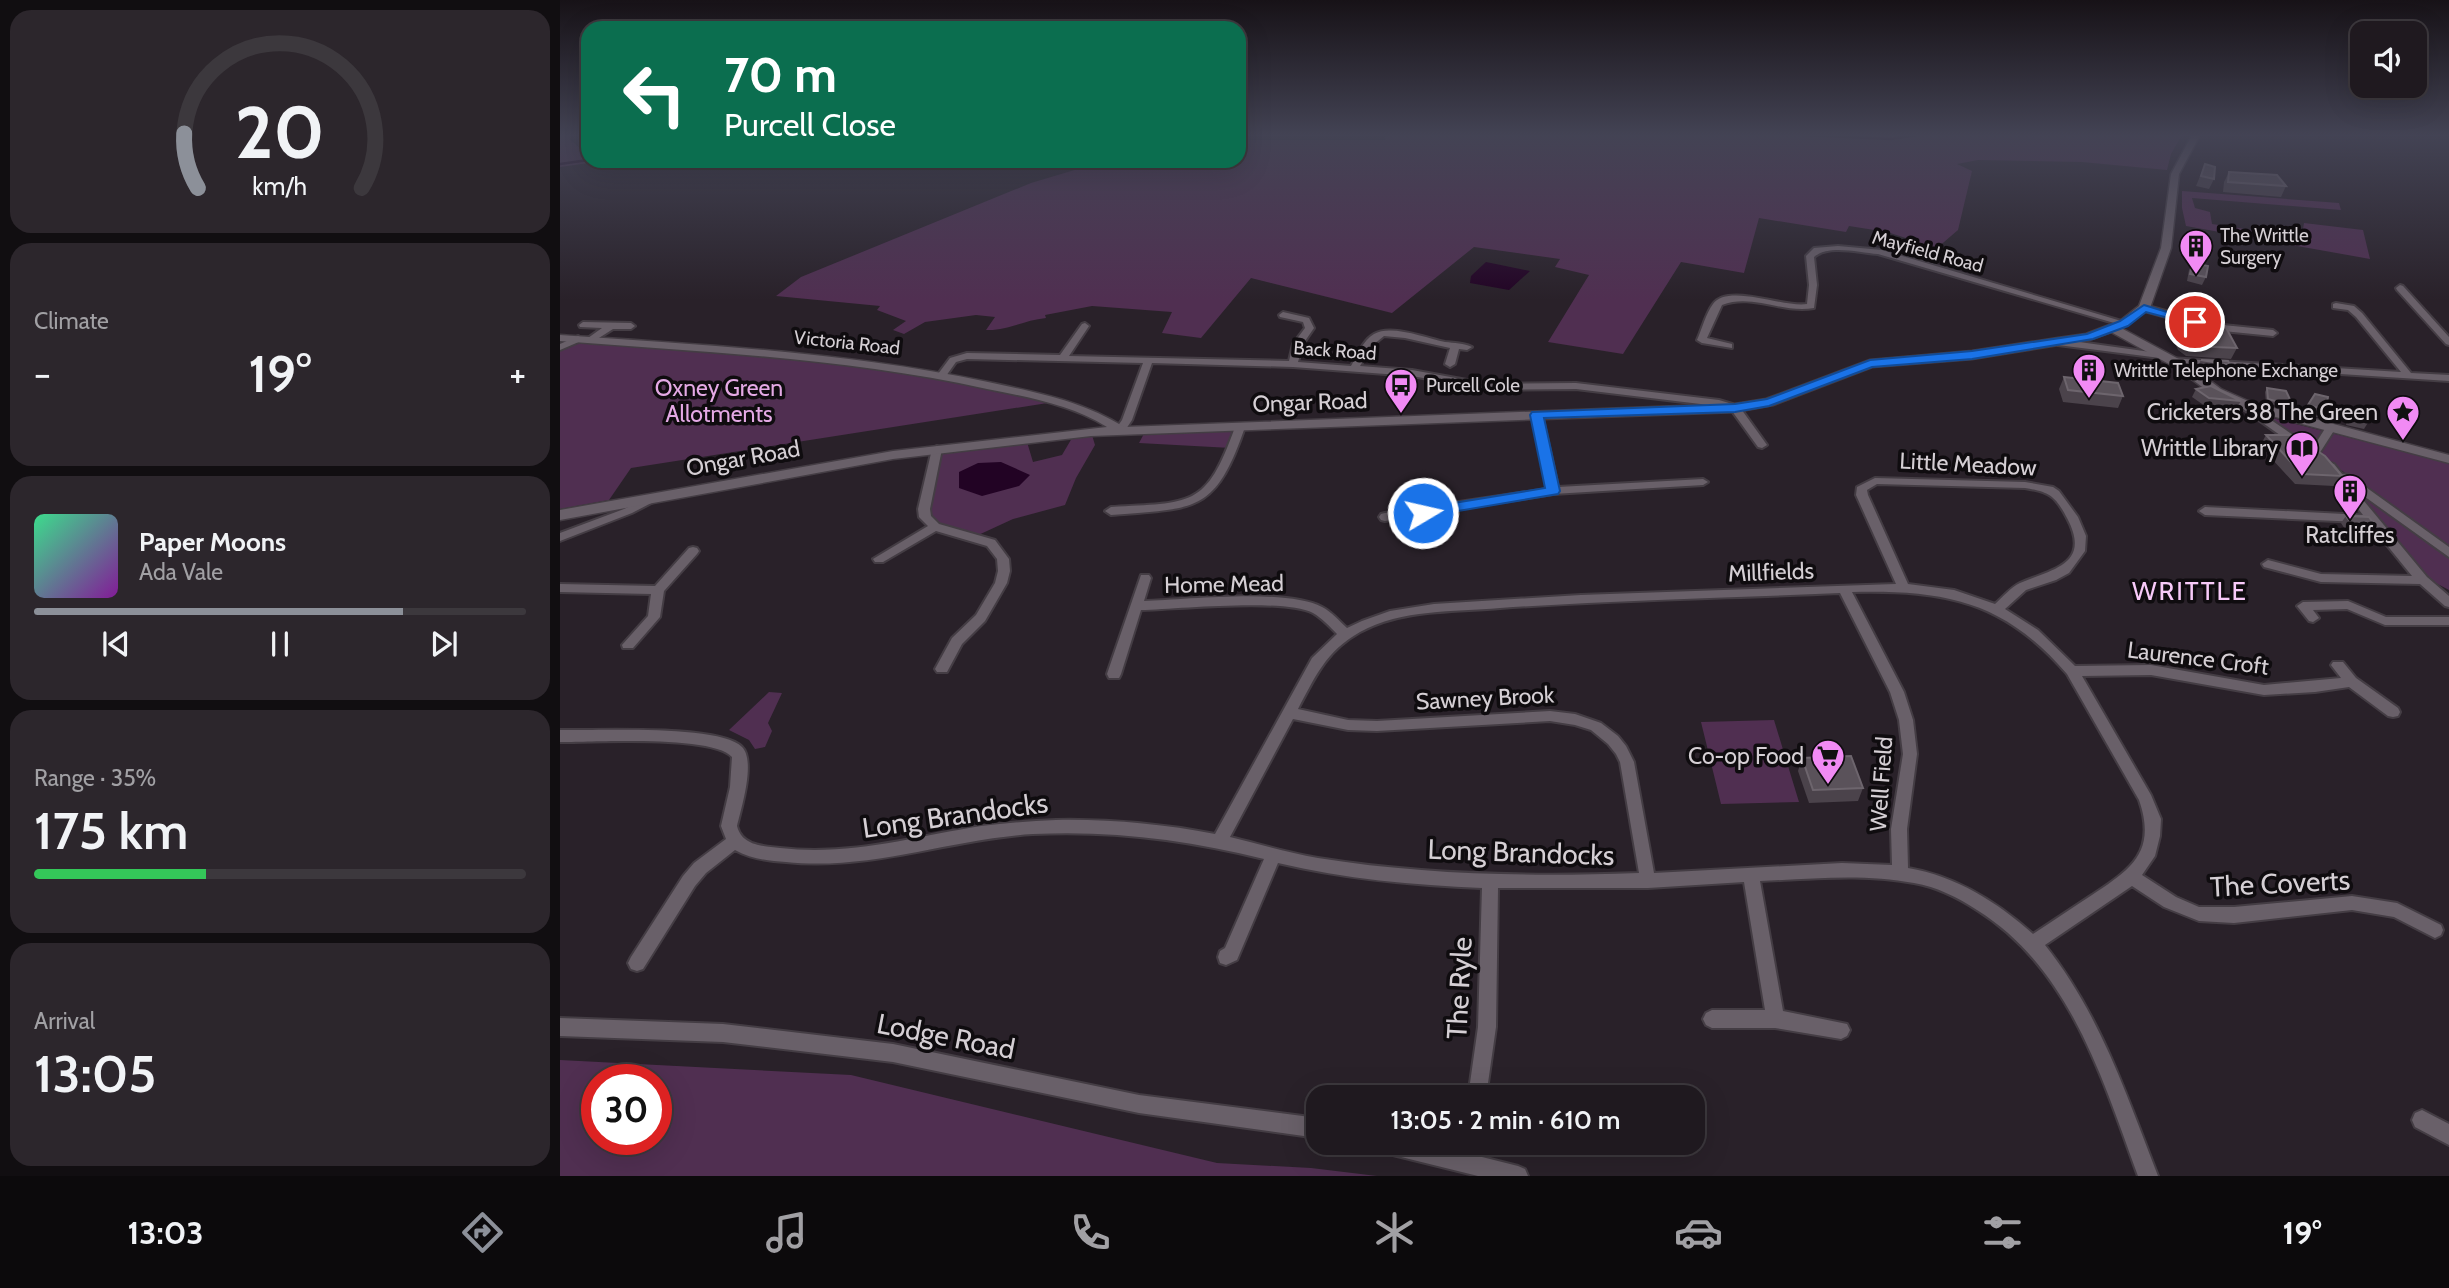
<!DOCTYPE html>
<meta charset="utf-8">
<style>
body{margin:0;font-family:Cabin,sans-serif;background:#2c262c;color:#f1f3f6;height:100vh;display:flex;flex-direction:column;font-size:26px;white-space:nowrap}
*{box-sizing:border-box;margin:0}
p{font-size:23px;color:#a1a0a4}
.icon{flex:none;width:38px;height:38px;fill:none;stroke:currentColor;stroke-width:2;stroke-linecap:round;stroke-linejoin:round}
.map{position:relative;flex:1;overflow:hidden}
.side{display:flex;flex-direction:column;gap:10px;padding:10px;background:#110e11;width:560px}
.side>*{flex:none}
.top-card{position:absolute;left:21px;top:21px;width:665px;height:147px;border-radius:21px;box-shadow:0 7px 28px #0002,0 0 0 2px #3c383d;background:#0b6e4f;color:#fff;overflow:hidden}
.controls{position:absolute;left:1790px;top:21px;display:grid;gap:14px}
.controls a{display:grid;place-items:center;width:77px;height:77px;border-radius:14px;background:#1f191f;box-shadow:0 7px 28px #0002,0 0 0 2px #3c383d;font-size:35px}
.speed{position:absolute;left:21px;top:1064px;display:flex;gap:14px;font-size:35px;font-weight:700;text-align:center}
.speed>*{display:grid;place-content:center;width:91px;height:91px;border-radius:50%;background:#1f191f;box-shadow:0 7px 28px #0002,0 0 0 2px #3c383d;line-height:1}
.speed .limit{border:10px solid #d22;background:#fff;color:#111}
.pin{position:absolute;display:grid;place-items:center;width:60px;height:60px;color:#fff;margin:-30px;border:4px solid #fff;border-radius:50%;box-shadow:0 2px 7px #0007}
.me{position:absolute;width:77px;margin:-38px;rotate:81deg;stroke-linejoin:round;filter:drop-shadow(0 0 5px #0008)}
.turn{display:flex;align-items:center;gap:24px;height:147px;padding:0 28px;font-size:32px}
.turn .icon{width:91px;height:91px;stroke-width:2.5}
.turn b{display:block;font-size:49px;line-height:60px}
.big{font-size:52px;font-weight:600;line-height:1.1}
.side .card{flex:1;display:flex;flex-direction:column;justify-content:center;gap:10px;min-width:0;padding:0 24px;border-radius:21px;background:#2c262c}
.side .dial{align-items:center;gap:0}
.dial svg{height:182px;overflow:visible;fill:none;stroke:#3c383d;stroke-width:7;stroke-linecap:round;text-anchor:middle}
.dial text{fill:#f1f3f6;stroke:none}
.song{display:flex;align-items:center;gap:21px}
.cover{width:84px;height:84px;border-radius:10px;background:linear-gradient(135deg,hsl(150 70% 55%),hsl(290 70% 35%))}
.played{height:7px;border-radius:4px;background:linear-gradient(90deg,#8c9099 75%,#3c383d 75%)}
.keys{display:flex;justify-content:space-around;direction:ltr}
.heat{display:flex;justify-content:space-between;align-items:center;font-size:38px;direction:ltr}
.charge{height:10px;border-radius:5px;background:linear-gradient(90deg,#34c759 35%,#3c383d 0)}
.trip{position:absolute;left:746px;top:1085px;width:399px;height:70px;border-radius:21px;background:#1f191f;box-shadow:0 7px 28px #0002,0 0 0 2px #3c383d;font-weight:600;line-height:70px;text-align:center}
.tab-bar{display:flex;height:112px;justify-content:space-around;align-items:center;background:#0c0a0c;color:#a1a0a4}
.tab-bar .icon{width:49px;height:49px}
.tab-bar .active{color:#8c9099}
.tab-bar b{font-size:32px;color:#f1f3f6}
main{display:flex;flex:1;min-height:0}
.map>svg:first-child{display:block}
</style>
<main>
<section class="side">
<div class="card dial"><svg viewBox="0 0 100 80">
<path d="M14 69A42 42 0 1 1 86 69"/>
<path d="M14 69A42 42 0 0 1 8 45" stroke="#8c9099"/>
<text x="50" y="56" font-size="32" font-weight="700">20</text>
<text x="50" y="72" font-size="11">km/h</text>
</svg></div>
<div class="card"><p>Climate</p>
<div class="heat"><a>−</a><b class="big">19°</b><a>+</a></div>
</div>
<div class="card">
<div class="song"><i class="cover"></i><div><b>Paper Moons</b><p>Ada Vale</p></div></div>
<div class="played"></div>
<div class="keys"><svg class="icon" aria-label="previous" viewBox="0 0 24 24"><path d="M18 5L8 12l10 7zM5 5v14"/></svg><svg class="icon" aria-label="pause" viewBox="0 0 24 24"><path d="M8 5v14M16 5v14"/></svg><svg class="icon" aria-label="next" viewBox="0 0 24 24"><path d="M6 5l10 7-10 7zM19 5v14"/></svg></div>
</div>
<div class="card"><p>Range · 35%</p><b class="big">175 km</b><div class="charge"></div></div>
<div class="card"><p>Arrival</p><b class="big">13:05</b></div>
</section>
<div class="map">
<svg width="1889" height="1176" viewBox="0 0 1889 1176">
<rect width="100%" height="100%" fill="#292129"/>
<path fill="#502f51" fill-rule="evenodd" d="M0,135H10L9,139L20,148L28,149V161H44L0,167Z
M826,135H1622L1611,154L1607,170L1522,162L1418,160L1397,164L1412,171L1398,230L1377,248L1327,232L1289,226L1286,232L1199,218L1184,273L1121,262L1063,354L988,342L1029,275L995,267L1000,259L914,247L832,313L691,278L641,338L602,333L612,312L532,306L485,315L486,318C464,320 448,331 426,330L435,317L416,315L365,322L344,334L333,330L346,321L317,310L320,306L216,296L241,277L471,183L528,166L533,161H679V140H825Z
M1622,191L1779,203L1781,210L1632,198L1635,208L1650,212L1652,224L1731,236L1742,235L1744,223L1803,230L1810,259L1626,226L1622,208Z
M0,338L275,359L494,402L71,468L49,500L0,509V347L3,343Z
M1704,416L1889,463V590L1870,580L1791,486L1801,484Z
M680,427L671,448L579,443L587,428Z
M532,435L535,445L516,478L505,505L453,519L414,537L372,520L371,506L380,451L467,442L473,462L502,455L512,438Z
M209,692L222,693L208,723L212,731L205,747L195,749L189,740L169,730Z
M1214,720L1239,802L1161,804L1141,722Z
M0,1060L291,1075L657,1163L751,1168L817,1176H0ZM37,1080H96V1139H37Z"/>
<path fill="#220324" d="M926,262L970,271L949,290L910,283L911,276Z
M441,462L470,475L459,486L422,496L399,488V472L418,463Z"/>
<g fill="none" stroke-linecap="round" stroke-linejoin="round">
<path stroke="#220324" stroke-width="2.5" d="M1245,135L1331,139L1357,135
M0,164L28,160"/>
<defs>
<path id="minor" d="M1278,246L1322,250L1568,323L1561,325L1318,254C1300,253 1269,244 1254,257L1257,285L1254,308C1223,314 1192,293 1162,305L1147,338L1172,344V348L1142,343L1137,340C1142,329 1146,313 1153,304C1168,283 1224,308 1247,304L1249,285L1246,256L1254,248Z
M1840,285L1843,286L1889,337V345L1886,344L1837,290L1836,288Z
M1776,303L1794,306L1802,313L1851,373L1889,375V381L1612,363L1609,362L1608,359L1498,345L1493,342L1498,339L1605,354L1608,355L1609,358L1841,372L1796,317L1788,310L1773,308V304Z
M1584,305L1653,324L1713,330L1717,333L1713,336L1653,330L1581,310L1580,308Z
M723,312L749,318L754,328L743,344L738,362L791,366C797,356 803,340 814,334C831,324 866,338 885,342C894,343 904,343 912,347L907,350L899,349L895,364L890,367L885,364L890,348L845,338L824,336L813,345L800,366L852,370L929,384L1016,383L1159,400L1179,406L1207,445L1202,448L1198,447L1172,411L1157,406L1016,389L929,390L852,376L733,367L592,363L572,420L564,432L560,433L555,430L562,420L583,363L407,359L396,362L386,376H380L378,374L390,358L407,353L500,355L522,324L525,323L529,326L509,356L729,361L733,344L745,328L743,322L720,317L719,315Z
M23,322L71,323L75,326L71,329H53L31,343L26,340L28,338L42,328L20,327L19,325Z
M18,336L23,339L21,341L0,350V344Z
M1683,401L1742,441V445H1734L1679,406V402Z
M977,412L982,415L998,487L1143,479L1148,482L1143,485L993,494L825,521L821,520L819,517L821,514L825,513L987,489L972,415Z
M680,424L685,427C655,514 636,508 551,515L545,511L551,507C631,502 646,509 675,427Z
M1770,426L1775,429L1759,454L1758,456H1750L1749,454L1766,427Z
M377,446L382,449L370,509L371,516L379,524L435,540L449,559L450,571L447,583L425,621L402,644L387,672H377L375,669L392,638L416,615L435,583L438,571L437,559L427,546L376,531L323,562H315L313,559L368,526L359,517L358,509L372,449Z
M1770,463L1774,464L1782,474L1789,475L1889,547V557L1794,489L1867,577L1889,596V607L1885,606L1860,584L1761,582L1704,567L1702,564L1708,560L1761,574L1852,576L1805,518L1800,522L1645,515L1639,511L1645,507L1803,515L1765,466Z
M1315,478L1465,482L1493,487L1499,491L1518,517L1526,536L1525,551L1509,573L1496,580L1466,590L1445,609L1478,630L1515,666L1591,665L1704,685L1781,678L1771,665L1773,662H1783L1796,678L1838,708L1840,712L1838,716L1833,717L1828,716L1789,687L1755,692L1704,695L1591,675L1522,676L1591,795L1601,819L1600,836L1595,856L1582,875L1616,897L1639,907H1674L1792,896L1837,903L1881,925L1883,930L1881,935L1875,938L1834,917L1792,910L1674,923L1639,921L1604,907L1572,886L1485,945C1540,1014 1566,1094 1598,1176H1578C1542,1078 1510,968 1417,910C1397,897 1377,887 1354,883C1303,873 1251,879 1200,881L1223,1011L1287,1024L1290,1030L1287,1036L1281,1039L1215,1028H1152L1146,1025L1143,1019L1146,1013L1152,1010H1205L1184,882L1088,888H938L936,1027L926,1097H908L918,1027L922,888C853,885 785,879 718,863L677,960L666,965L660,963L658,957L660,951L665,948L704,859C628,840 552,830 473,834C390,839 310,871 226,862C209,861 191,859 175,850L146,873L135,886L83,969L77,971L71,969L68,963L71,957L123,876L134,863L166,839L161,826L170,787L172,757C154,735 32,742 0,742V730C34,731 160,724 182,747C196,761 181,809 177,826C182,846 203,846 220,848C291,856 352,837 421,826C446,823 471,821 496,820C549,819 603,824 655,834L752,658L777,634C770,627 762,618 753,613C723,598 618,609 581,610L561,674L559,678H549L547,674L581,575H589L591,578L584,601C626,600 726,588 762,607C772,612 779,621 787,628L802,621L830,611L874,604L1021,595L1336,584L1296,495L1297,487ZM1317,484L1465,488C1489,492 1495,495 1507,518C1532,565 1492,569 1460,583C1451,587 1443,597 1435,604L1394,590L1348,584L1308,495L1307,490ZM1292,592C1386,590 1444,601 1507,674L1579,800C1597,852 1571,869 1532,895C1512,908 1493,921 1473,934C1437,902 1396,876 1348,868L1347,829L1357,754L1353,720L1344,692ZM1280,593L1330,692L1339,720L1343,754L1331,829L1332,865L1282,863L1094,873L1074,762L1066,746L1058,736L1041,723L1015,714L990,711L817,721L788,720L738,709C755,677 766,651 800,632C842,609 893,612 940,608C1053,600 1167,598 1280,593ZM733,719L788,730L817,731L990,721L1015,725L1031,730L1048,744L1056,754L1060,762L1079,873C972,877 864,875 758,858C728,853 699,844 670,837Z
M93,495L97,496L99,498L97,500L72,513L0,541V533L64,509Z
M133,547L137,548L139,551L137,554L104,591L100,617L73,648H63L62,645L88,616L91,594L0,592V584L95,586L129,548Z
M1788,601L1826,617H1889V625H1825L1787,609L1753,610L1759,618L1753,622L1749,621L1737,606L1743,602Z
M0,1018L163,1024L333,1044L579,1095L758,1118V1138L579,1113L333,1062L163,1042L0,1036Z
M1862,1110L1889,1124V1145L1855,1127L1852,1120L1855,1113Z
M815,1143H863L895,1151L897,1143H917L914,1155L958,1166L965,1169L968,1176H918L825,1153L818,1150Z"/>
<path id="tertiary" d="M1632,135H1640L1619,174L1611,248L1590,308L1561,328L1626,363L1661,389L1688,401L1889,455V463L1678,407L1653,395L1618,369L1551,332L1529,340L1412,359L1312,367L1213,405L1175,412L531,436L333,459L0,520V510L333,451L547,427C512,405 467,397 427,389C286,358 143,352 0,341V335C144,345 287,352 428,382C475,392 523,401 564,427L1175,404L1206,399L1310,360L1412,351L1498,338L1526,334L1560,321L1579,306L1601,248L1611,174Z"/>
</defs>
<use href="#minor" stroke="#443d44" stroke-width="4"/>
<use href="#tertiary" stroke="#443d44" stroke-width="3"/>
<use href="#minor" fill="#696069" fill-rule="evenodd"/>
<use href="#tertiary" fill="#696069" fill-rule="evenodd"/>
</g>
<path fill="#4b434b" d="M1645,164L1654,179L1649,189L1636,186Z
M1669,172L1726,186L1721,197L1663,192L1664,182Z
M1633,263L1646,277L1642,285L1627,281L1629,270Z
M1615,321L1677,348L1671,359L1626,356L1618,350L1610,331Z
M1641,360L1670,365L1666,372L1637,368Z
M1504,377L1563,396L1558,408L1503,402L1499,389Z
M1707,388L1733,406L1731,410L1706,403L1705,392Z
M1636,389L1681,401L1676,409L1645,406L1632,397Z
M1755,394L1766,410L1761,418L1743,413Z
M1793,408L1809,421L1804,429L1786,425L1788,416Z
M1706,435L1782,476L1774,486L1735,484L1700,446Z
M1786,516L1814,524L1811,527L1818,534L1812,541H1797L1790,537L1781,523Z
M1242,758L1303,788L1298,801L1249,803L1238,771Z"/>
<path fill="#5a525a" stroke="#6d656d" stroke-width="2" d="M1645,164L1655,167L1654,179L1641,176Z
M1669,172L1717,175L1726,186L1668,182Z
M1633,263L1648,266L1646,277L1630,274Z
M1615,321L1665,326L1677,348L1631,346L1623,339Z
M1641,360L1668,361L1670,365Z
M1504,377L1558,383L1563,396L1508,390Z
M1651,386L1681,401L1649,398L1636,389Z
M1707,388L1726,391L1733,406L1708,399Z
M1755,394L1768,397L1766,410L1748,405Z
M1793,408L1810,412L1809,421L1792,417Z
M1706,435H1733L1765,456L1782,476L1742,474Z
M1786,516L1809,517L1814,524L1808,523L1818,534H1803L1796,530Z
M1291,756L1303,788L1253,790L1242,758Z"/>
<linearGradient id="sky" x2="0" y2="1"><stop stop-color="#171217"/><stop offset="0.45" stop-color="#434354"/><stop offset="1" stop-color="#434354" stop-opacity="0"/></linearGradient>
<rect width="1889" height="300" fill="url(#sky)"/>
<path fill="#1a73e8" stroke="#114b97" stroke-width="2" d="M1584,305L1640,322L1635,325L1586,312L1568,326L1533,339L1412,359L1312,367L1209,406L1175,412L984,418L1000,491L998,494L863,517L856,513L863,508L985,488L970,415L972,412L1175,404L1207,399L1310,360L1412,351L1527,334L1560,321Z"/>
<defs>
<symbol id="building-pin" viewBox="-11 -11 22 30"><path d="M0 17L-7.5 6A9.5 9.5 0 1 1 7.5 6Z" fill="#f18af4" stroke="#0f0c0f"/><path d="M-4-6H4V6H1V3H-1V6H-4ZM-2.5-4.3h1.7v1.8h-1.7ZM.8-4.3h1.7v1.8H.8ZM-2.5-1h1.7V.8h-1.7ZM.8-1h1.7V.8H.8Z" fill="#111"/></symbol>
<symbol id="bus-pin" viewBox="-11 -11 22 30"><path d="M0 17L-7.5 6A9.5 9.5 0 1 1 7.5 6Z" fill="#f18af4" stroke="#0f0c0f"/><path d="M-5-6H5V4H4V6H2V4H-2V6H-4V4H-5ZM-3.5-4V0h7V-4ZM-3.5 1.2v1.5H-2V1.2ZM2 1.2v1.5H3.5V1.2Z" fill="#111"/></symbol>
<symbol id="sight-pin" viewBox="-11 -11 22 30"><path d="M0 17L-7.5 6A9.5 9.5 0 1 1 7.5 6Z" fill="#f18af4" stroke="#0f0c0f"/><path d="M0-6L1.8-2.2L6-1.7L2.9 1.2L3.7 5.4L0 3.3L-3.7 5.4L-2.9 1.2L-6-1.7L-1.8-2.2Z" fill="#111"/></symbol>
<symbol id="library-pin" viewBox="-11 -11 22 30"><path d="M0 17L-7.5 6A9.5 9.5 0 1 1 7.5 6Z" fill="#f18af4" stroke="#0f0c0f"/><path d="M-6-4Q-3-5.5-.7-3.5V5Q-3 3-6 4ZM6-4Q3-5.5 .7-3.5V5Q3 3 6 4Z" fill="#111"/></symbol>
<symbol id="supermarket-pin" viewBox="-11 -11 22 30"><path d="M0 17L-7.5 6A9.5 9.5 0 1 1 7.5 6Z" fill="#f18af4" stroke="#0f0c0f"/><path d="M-6-5.5h2.5l.6 2H6L4.5 2H-2.5L-4.4-4H-6ZM-1.5 3.2a1.3 1.3 0 1 0 .1 0ZM3 3.2a1.3 1.3 0 1 0 .1 0Z" fill="#111"/></symbol>
</defs>
<g fill-rule="evenodd">
<use href="#building-pin" x="1617" y="227" width="38" height="52"/>
<use href="#building-pin" x="1510" y="351" width="38" height="52"/>
<use href="#bus-pin" x="822" y="366" width="38" height="52"/>
<use href="#sight-pin" x="1824" y="393" width="38" height="52"/>
<use href="#library-pin" x="1723" y="429" width="38" height="52"/>
<use href="#building-pin" x="1771" y="472" width="38" height="52"/>
<use href="#supermarket-pin" x="1249" y="737" width="38" height="52"/>
</g>
<g text-anchor="middle" stroke-width="7" stroke-linejoin="round" paint-order="stroke">
<g font-size="19" fill="#d5cfd4" stroke="#0f0c0f" text-anchor="start">
<text x="1660" y="242">The Writtle<tspan x="1660" dy="22">Surgery</tspan></text>
<text x="1554" y="377">Writtle Telephone Exchange</text>
<text x="866" y="392">Purcell Cole</text>
</g>
<g font-size="19" fill="#d5cfd4" stroke="#0f0c0f">
<text transform="translate(1368 251) rotate(15)" y="7">Mayfield Road</text>
<text transform="translate(287 342) rotate(6)" y="7">Victoria Road</text>
<text transform="translate(775 350) rotate(4)" y="7">Back Road</text>
</g>
<g font-size="23" fill="#e4a9e5" stroke="#0f0c0f">
<text x="159" y="396">Oxney Green<tspan x="159" dy="26">Allotments</tspan></text>
</g>
<g font-size="23" fill="#d5cfd4" stroke="#0f0c0f">
<text transform="translate(750 402) rotate(-2)" y="8">Ongar Road</text>
<text transform="translate(183 458) rotate(-10)" y="8">Ongar Road</text>
<text transform="translate(1408 464) rotate(3)" y="8">Little Meadow</text>
<text transform="translate(1211 572) rotate(-2)" y="8">Millfields</text>
<text transform="translate(664 584) rotate(-1)" y="8">Home Mead</text>
<text transform="translate(1638 658) rotate(7)" y="8">Laurence Croft</text>
<text transform="translate(925 698) rotate(-3)" y="8">Sawney Brook</text>
<text transform="translate(1321 784) rotate(-86)" y="8">Well Field</text>
</g>
<g font-size="23" fill="#d5cfd4" stroke="#0f0c0f" text-anchor="end">
<text x="1818" y="420">Cricketers 38 The Green</text>
<text x="1718" y="456">Writtle Library</text>
<text x="1790" y="543" text-anchor="middle">Ratcliffes</text>
<text x="1244" y="764">Co-op Food</text>
</g>
<g font-size="26" letter-spacing="2" fill="#f8caf9" stroke="#0f0c0f">
<text x="1630" y="600">WRITTLE</text>
</g>
<g font-size="28" fill="#d5cfd4" stroke="#0f0c0f">
<text transform="translate(395 815) rotate(-8)" y="10">Long Brandocks</text>
<text transform="translate(961 852) rotate(2)" y="10">Long Brandocks</text>
<text transform="translate(1720 883) rotate(-3)" y="10">The Coverts</text>
<text transform="translate(899 988) rotate(-87)" y="10">The Ryle</text>
<text transform="translate(386 1036) rotate(11)" y="10">Lodge Road</text>
</g>
</g>
</svg>
<div class="controls">
<a><svg class="icon" aria-label="sound" viewBox="0 0 24 24"><path d="M4 9h4l5-4v14l-5-4H4zM17 9q2 3 0 6"/></svg></a>
</div>
<div class="speed"><div class="limit">30</div></div>
<div class="pin" style="left:1635px;top:322px;background:#d93025"><svg class="icon" aria-label="arrive" viewBox="0 0 24 24"><path d="M6 21V4h12l-3 4 3 4H6"/></svg></div>
<svg class="me" style="left:863px;top:513px" viewBox="-20 -20 40 40"><circle r="17" fill="#1a73e8" stroke="#fff" stroke-width="3"/><path d="M0-11L8 9 0 5-8 9z" fill="#fff"/></svg>
<div class="trip">13:05 · 2 min · 610 m</div>
<div class="top-card">
<div class="turn"><svg class="icon" aria-label="left" viewBox="0 0 24 24"><path d="M17 20v-9H6M10 6l-5 5 5 5"/></svg><div><b>70 m</b>Purcell Close</div></div>
</div>
</div>
</main>
<nav class="tab-bar">
<b>13:03</b>
<svg class="icon active" aria-label="directions" viewBox="0 0 24 24"><path d="M12 3l9 9-9 9-9-9zM9 14v-3h6M13 9l2 2-2 2"/></svg>
<svg class="icon" aria-label="music" viewBox="0 0 24 24"><path d="M9 18V5l10-2v13"/><circle cx="6" cy="18" r="3"/><circle cx="16" cy="16" r="3"/></svg>
<svg class="icon" aria-label="phone" viewBox="0 0 24 24"><path d="M5 4h4l2 5-3 2q2 4 5 5l2-3 5 2v4C11 20 4 13 5 4z"/></svg>
<svg class="icon" aria-label="climate" viewBox="0 0 24 24"><path d="M12 3v18M4 7l16 10M4 17L20 7"/></svg>
<svg class="icon" aria-label="car" viewBox="0 0 24 24"><path d="M5 17H2v-5l4-1 3-4h7l3 4 3 1v5h-3M9 17h6M6 11h13"/><circle cx="7" cy="17" r="2"/><circle cx="17" cy="17" r="2"/></svg>
<svg class="icon" aria-label="filters" viewBox="0 0 24 24"><path d="M4 7h16M4 17h16"/><circle cx="9" cy="7" r="2"/><circle cx="15" cy="17" r="2"/></svg>
<b>19°</b>
</nav>
